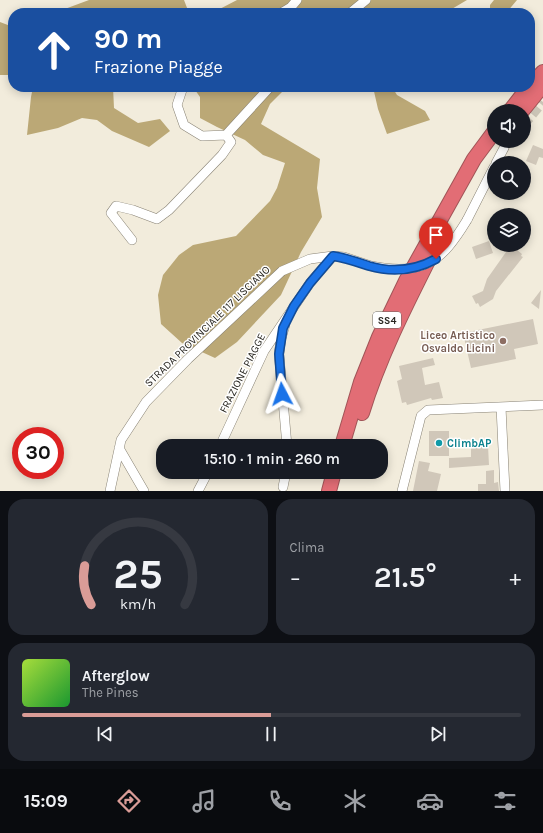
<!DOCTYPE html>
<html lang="it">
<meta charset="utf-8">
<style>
body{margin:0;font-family:Karla,sans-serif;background:#242831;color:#f1f3f6;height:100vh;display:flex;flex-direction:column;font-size:15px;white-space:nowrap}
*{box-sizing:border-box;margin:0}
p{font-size:13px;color:#9ea1a6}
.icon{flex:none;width:22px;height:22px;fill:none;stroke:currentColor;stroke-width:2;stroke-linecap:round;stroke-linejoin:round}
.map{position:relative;height:491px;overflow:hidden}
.drawer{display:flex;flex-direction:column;gap:8px;padding:8px;background:#0d0f14;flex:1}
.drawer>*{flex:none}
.banner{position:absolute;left:8px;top:8px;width:527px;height:84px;border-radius:16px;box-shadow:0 2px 10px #0003;background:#1a4fa0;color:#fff;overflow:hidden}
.fabs{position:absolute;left:487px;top:104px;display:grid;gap:8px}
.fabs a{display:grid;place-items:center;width:44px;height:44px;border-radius:50%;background:#171b24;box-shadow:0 2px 10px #0003;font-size:20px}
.speed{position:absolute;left:12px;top:427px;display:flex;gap:8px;font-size:20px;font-weight:700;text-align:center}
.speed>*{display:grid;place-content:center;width:52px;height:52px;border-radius:50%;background:#171b24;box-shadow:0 2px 10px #0003;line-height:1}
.speed .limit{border:6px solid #d22;background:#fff;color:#111}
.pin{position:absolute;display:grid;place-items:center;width:34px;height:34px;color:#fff;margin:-41px -17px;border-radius:50% 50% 50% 0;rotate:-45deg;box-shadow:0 0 4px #0007}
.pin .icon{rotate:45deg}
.me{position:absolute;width:44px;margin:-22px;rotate:356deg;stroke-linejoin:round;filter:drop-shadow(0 0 3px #0008)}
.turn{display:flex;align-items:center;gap:14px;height:84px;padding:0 20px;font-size:18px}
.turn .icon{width:52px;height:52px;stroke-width:2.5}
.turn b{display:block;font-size:28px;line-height:34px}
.big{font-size:30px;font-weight:600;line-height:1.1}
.drawer .tile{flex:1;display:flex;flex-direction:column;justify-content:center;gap:6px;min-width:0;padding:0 14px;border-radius:16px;background:#242831}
.drawer .dial{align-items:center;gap:0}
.dial svg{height:104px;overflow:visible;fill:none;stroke:#363941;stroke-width:7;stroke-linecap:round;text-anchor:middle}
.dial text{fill:#f1f3f6;stroke:none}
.song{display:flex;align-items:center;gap:12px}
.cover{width:48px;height:48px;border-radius:6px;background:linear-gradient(135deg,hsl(80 70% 55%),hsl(130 70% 35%))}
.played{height:4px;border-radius:2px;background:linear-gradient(90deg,#da9c97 50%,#363941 50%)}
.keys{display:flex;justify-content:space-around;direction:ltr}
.heat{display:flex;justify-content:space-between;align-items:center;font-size:22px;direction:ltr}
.drawer .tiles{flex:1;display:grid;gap:8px;grid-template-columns:1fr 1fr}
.tile:last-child{grid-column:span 2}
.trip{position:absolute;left:156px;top:439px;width:232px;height:40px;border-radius:16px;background:#171b24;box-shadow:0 2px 10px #0003;font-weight:600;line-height:40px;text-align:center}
.tab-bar{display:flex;height:64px;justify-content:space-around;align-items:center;background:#090b0e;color:#9ea1a6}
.tab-bar .icon{width:28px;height:28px}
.tab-bar .current{color:#da9c97}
.tab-bar b{font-size:18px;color:#f1f3f6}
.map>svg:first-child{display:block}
</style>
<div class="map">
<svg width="543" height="491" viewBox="0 0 543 491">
<rect width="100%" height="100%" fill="#f2ecdc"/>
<path fill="#bba876" d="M89,0H184L189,13H54Z
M237,0H467L445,13H212Z
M494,0H517L507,12L490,13V5Z
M0,22L13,27V75H0Z
M33,87H113L114,108L138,123L160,119L170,131L149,147L112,131L97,120L82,118L58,128L27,135L31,97Z
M193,87H287L270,104L261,124L320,159L317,188L322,217L301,252L281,295L237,342L215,358L182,343L161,324L158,295L163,275L179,255L193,245L236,236L270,201L277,188L285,163L263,155L245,140L217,127L200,118V97Z
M373,87H392L397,95L425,111L430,120L387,134L378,109Z"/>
<path fill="#d0c7b9" d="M533,145L543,149V158L539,157L536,165L526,161Z
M489,241L493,253L476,259L472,247Z
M511,245L522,254L521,256L523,257L496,291L493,299L480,307L478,303L476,304L472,296L483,291L487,279Z
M541,290L539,309L531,303Z
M533,319L538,344L514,349L516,359L471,368L463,333Z
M433,358L435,365L422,368L425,385L439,382L443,398L432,400L431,398L407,405L406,402L402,403L397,381L402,379L399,366Z
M429,431H449V456H429Z
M488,446L489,465L449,468V458L471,457V447Z
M419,461L430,463L428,471L441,474L437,491H413Z
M494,470V483L498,482L499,491H478V484H486V471Z"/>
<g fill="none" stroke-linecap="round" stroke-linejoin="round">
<path stroke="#cac4b6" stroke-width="9" stroke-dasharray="9 4.5" stroke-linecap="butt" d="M524,125L543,102
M504,148L510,141"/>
<defs>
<path id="minor" d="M281,13L291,7L297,0
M350,13L366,0
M183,87L177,105L184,125L202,136L226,135L270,87
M496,163L504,148
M467,220L494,167
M132,240L111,213L116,206L133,210L157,219L169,210L222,155L231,142L226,135
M285,325L281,339L279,354L287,446
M501,407L505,491
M220,446L264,351L310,283L333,256
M119,448L144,491
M283,487L286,472
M110,491L121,440L146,402L188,359L282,271L310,259L333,256L344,257L371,266
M198,491L208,472
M402,491L421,416L428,410L543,405"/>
<path id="highway" d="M530,86L543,72
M510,111L524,93
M522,111L543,85
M362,413C381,351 412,293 441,235
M342,446L361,382L379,337L406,281L474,159L494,132
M329,491L334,472"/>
</defs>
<use href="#minor" stroke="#888274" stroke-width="10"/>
<use href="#highway" stroke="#a15457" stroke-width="16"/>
<use href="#minor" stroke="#fff" stroke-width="9"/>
<use href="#highway" stroke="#e26d75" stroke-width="14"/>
<defs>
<path id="minor-bridge" d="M371,266C423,276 441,263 467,220"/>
</defs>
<use href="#minor-bridge" stroke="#888274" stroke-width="10" stroke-linecap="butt"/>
<use href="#minor-bridge" stroke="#fff" stroke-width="9"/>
</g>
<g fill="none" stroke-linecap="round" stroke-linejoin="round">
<defs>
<path id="route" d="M282,394L279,354L283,328L294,306L310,283L333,256C346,258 357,262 369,266C393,273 414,271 436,259"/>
</defs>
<use href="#route" stroke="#114b97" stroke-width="10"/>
<use href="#route" stroke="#1a73e8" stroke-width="7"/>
</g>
<circle fill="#8d6e63" stroke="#fff" stroke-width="1.5" cx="503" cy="341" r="4"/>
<circle fill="#0f9aa8" stroke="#fff" stroke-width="1.5" cx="439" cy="443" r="4"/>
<g text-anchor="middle" stroke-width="3" stroke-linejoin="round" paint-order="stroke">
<rect fill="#fff" stroke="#686763" stroke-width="1" x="373" y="312" width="28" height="16" rx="3"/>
<g font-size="10" font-weight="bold" fill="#282620">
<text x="387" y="324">SS4</text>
</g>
<g font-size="11" fill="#282620" stroke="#fff">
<text transform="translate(207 326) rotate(-44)" y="4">STRADA PROVINCIALE 117 LISCIANO</text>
<text transform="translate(242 373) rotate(-63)" y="4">FRAZIONE PIAGGE</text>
</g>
<g font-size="11" font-weight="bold" fill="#785e54" stroke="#fff" text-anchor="end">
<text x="495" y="339">Liceo Artistico<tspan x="495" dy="13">Osvaldo Licini</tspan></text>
</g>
<g font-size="11" font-weight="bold" fill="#0d838f" stroke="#fff" text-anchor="start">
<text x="447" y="447">ClimbAP</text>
</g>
</g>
</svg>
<div class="fabs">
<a><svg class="icon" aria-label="sound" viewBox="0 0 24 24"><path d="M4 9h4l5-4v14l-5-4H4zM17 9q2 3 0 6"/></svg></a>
<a><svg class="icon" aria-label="search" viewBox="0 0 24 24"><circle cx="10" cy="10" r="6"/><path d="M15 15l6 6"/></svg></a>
<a><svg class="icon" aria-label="layers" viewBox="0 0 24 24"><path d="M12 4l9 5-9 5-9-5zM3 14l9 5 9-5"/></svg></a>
</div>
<div class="speed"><div class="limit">30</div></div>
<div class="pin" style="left:436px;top:259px;background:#d93025"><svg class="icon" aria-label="arrive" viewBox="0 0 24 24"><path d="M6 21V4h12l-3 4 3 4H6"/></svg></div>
<svg class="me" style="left:282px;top:394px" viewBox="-20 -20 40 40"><path d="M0-17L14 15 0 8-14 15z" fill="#1a73e8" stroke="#fff" stroke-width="4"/></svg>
<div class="trip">15:10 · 1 min · 260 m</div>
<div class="banner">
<div class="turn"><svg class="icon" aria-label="ahead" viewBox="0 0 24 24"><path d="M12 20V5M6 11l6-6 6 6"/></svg><div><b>90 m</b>Frazione Piagge</div></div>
</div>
</div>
<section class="drawer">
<div class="tiles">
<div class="tile dial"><svg viewBox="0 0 100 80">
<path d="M14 69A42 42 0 1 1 86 69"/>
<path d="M14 69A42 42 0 0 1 9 39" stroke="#da9c97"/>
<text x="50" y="56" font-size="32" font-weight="700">25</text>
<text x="50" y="72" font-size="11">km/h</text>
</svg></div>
<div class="tile"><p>Clima</p>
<div class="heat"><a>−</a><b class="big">21.5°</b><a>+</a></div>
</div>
<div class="tile">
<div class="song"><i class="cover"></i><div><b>Afterglow</b><p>The Pines</p></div></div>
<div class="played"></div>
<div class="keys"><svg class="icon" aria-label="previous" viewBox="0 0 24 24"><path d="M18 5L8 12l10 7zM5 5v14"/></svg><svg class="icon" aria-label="pause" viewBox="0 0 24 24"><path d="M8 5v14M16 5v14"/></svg><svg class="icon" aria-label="next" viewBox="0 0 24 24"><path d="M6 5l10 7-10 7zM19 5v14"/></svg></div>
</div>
</div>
</section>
<nav class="tab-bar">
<b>15:09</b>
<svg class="icon current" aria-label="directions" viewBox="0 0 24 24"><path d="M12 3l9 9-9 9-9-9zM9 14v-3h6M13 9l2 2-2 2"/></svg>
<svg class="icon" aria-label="music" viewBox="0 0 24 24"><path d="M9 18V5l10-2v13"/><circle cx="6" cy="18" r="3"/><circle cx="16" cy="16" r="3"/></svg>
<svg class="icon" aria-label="phone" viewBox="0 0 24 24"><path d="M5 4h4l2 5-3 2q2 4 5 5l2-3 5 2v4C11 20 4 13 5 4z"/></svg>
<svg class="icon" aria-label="climate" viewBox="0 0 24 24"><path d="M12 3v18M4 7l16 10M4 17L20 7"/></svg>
<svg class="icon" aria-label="car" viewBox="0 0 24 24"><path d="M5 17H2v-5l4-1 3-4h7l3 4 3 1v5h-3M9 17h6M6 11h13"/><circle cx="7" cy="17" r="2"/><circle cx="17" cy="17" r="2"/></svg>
<svg class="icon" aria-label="filters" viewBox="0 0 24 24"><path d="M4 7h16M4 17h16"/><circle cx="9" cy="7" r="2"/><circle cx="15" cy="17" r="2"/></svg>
</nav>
